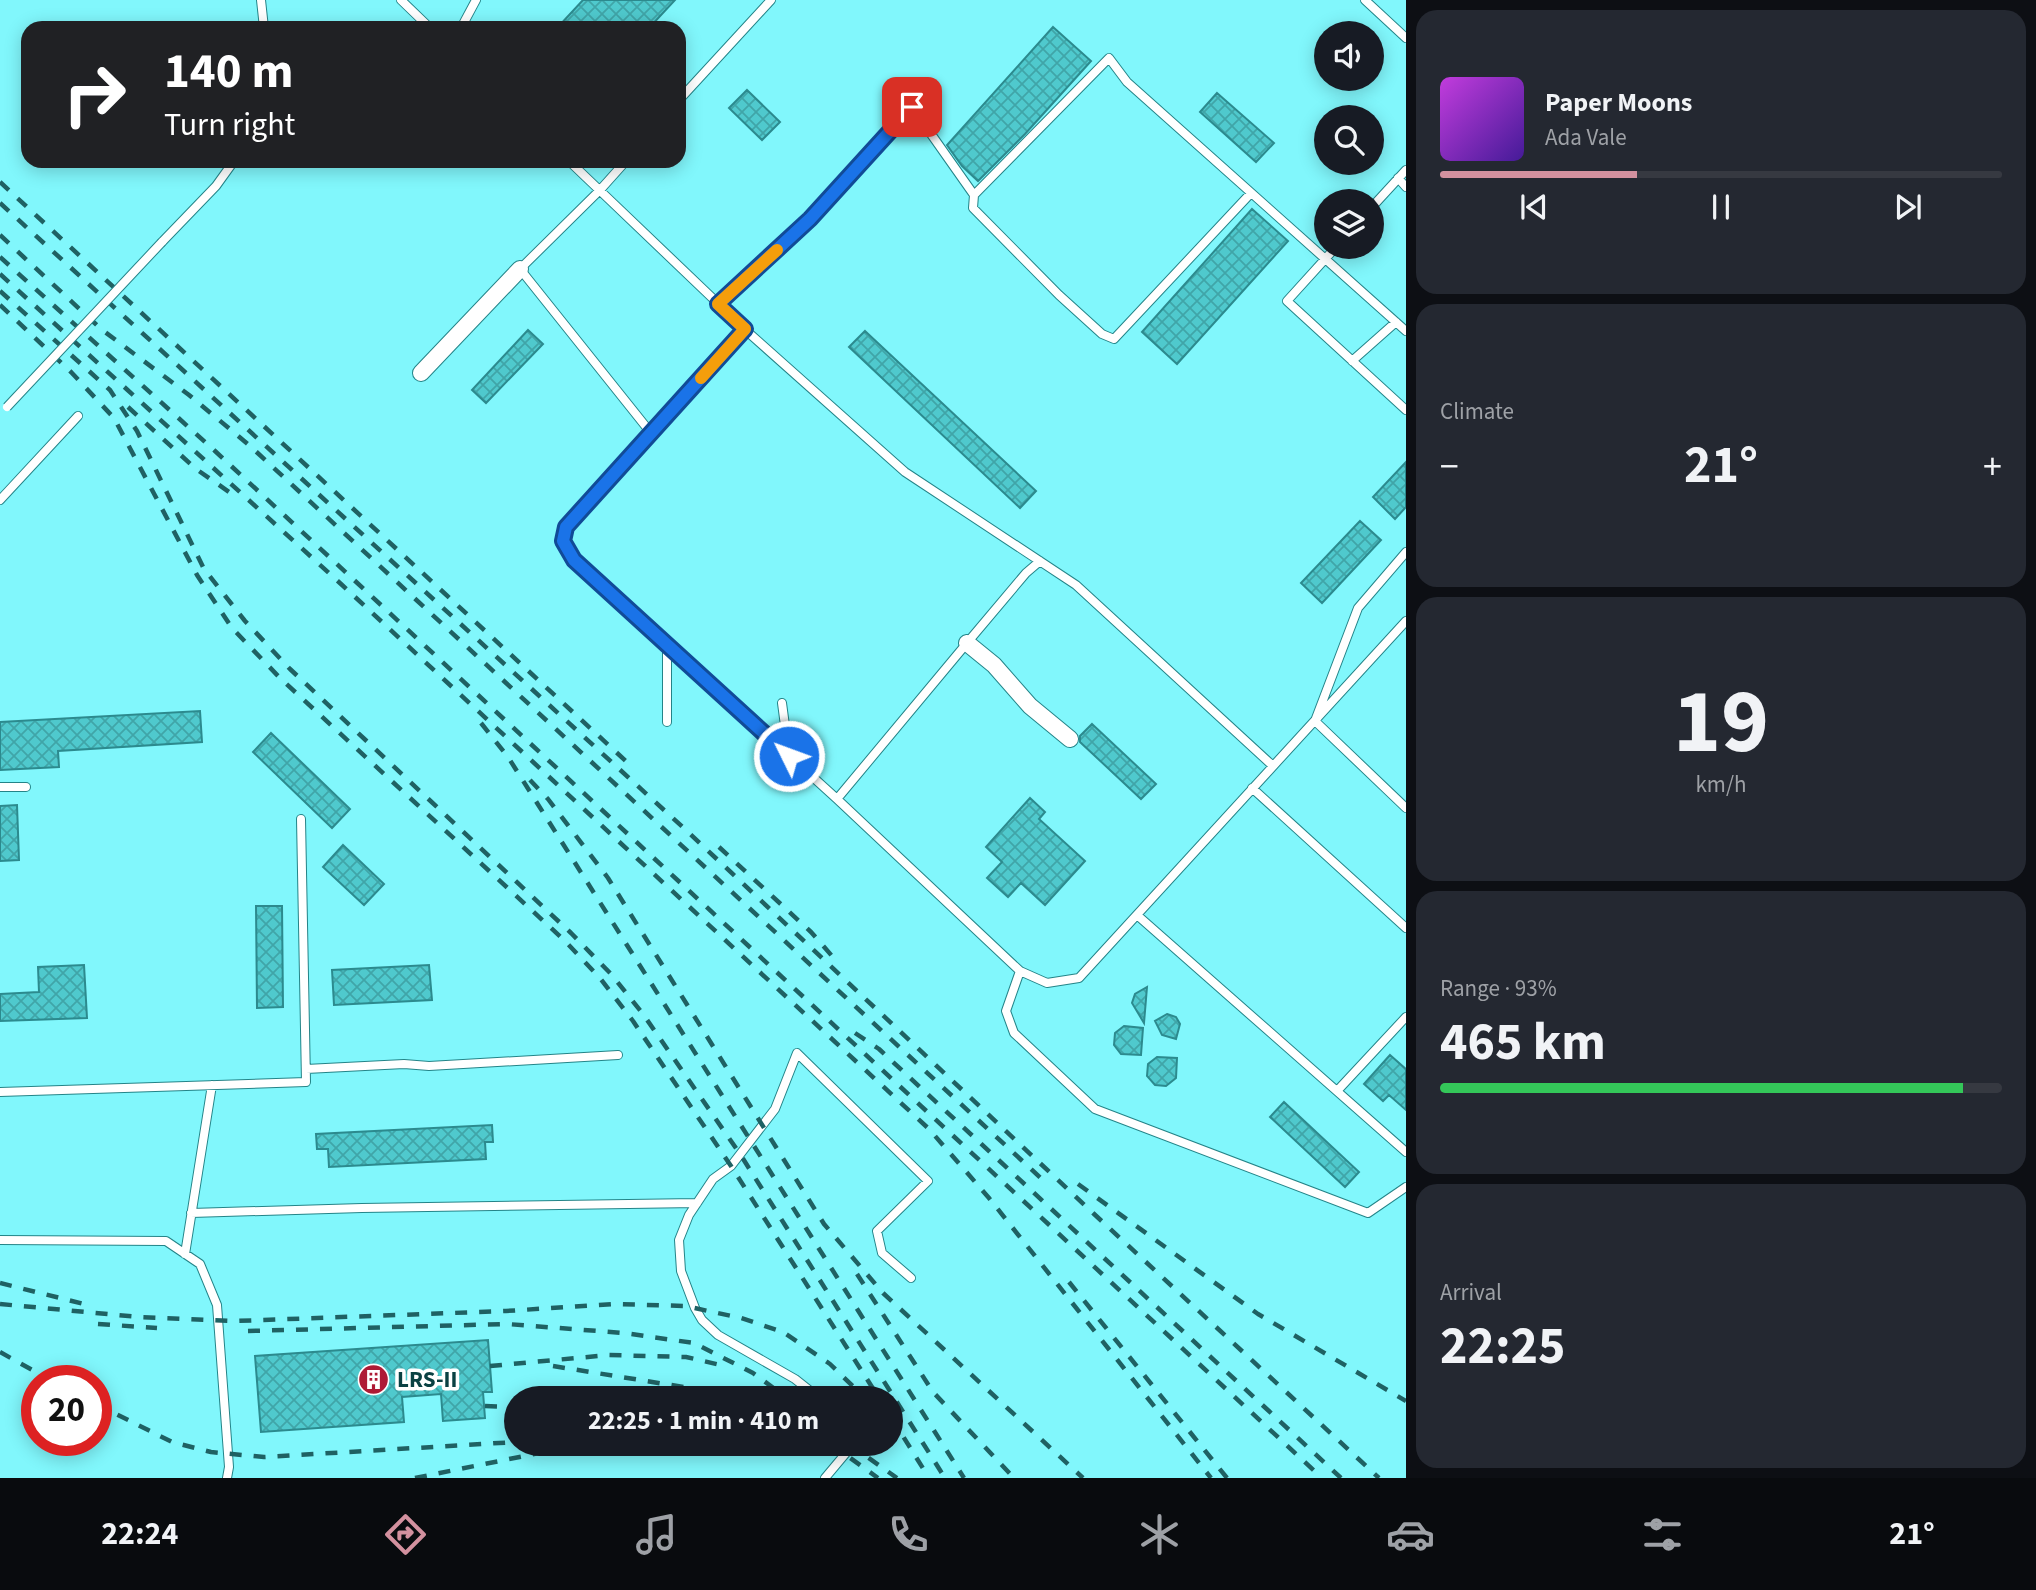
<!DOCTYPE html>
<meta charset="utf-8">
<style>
body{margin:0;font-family:"Source Sans 3",sans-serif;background:#242831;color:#f1f3f6;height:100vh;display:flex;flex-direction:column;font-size:26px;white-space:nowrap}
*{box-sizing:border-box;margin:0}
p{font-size:23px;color:#9ea1a6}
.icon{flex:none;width:38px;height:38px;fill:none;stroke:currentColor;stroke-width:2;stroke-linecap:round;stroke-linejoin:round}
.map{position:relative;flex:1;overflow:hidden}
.panel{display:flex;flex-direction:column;gap:10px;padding:10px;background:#0d0f14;width:630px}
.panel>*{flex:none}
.banner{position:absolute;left:21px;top:21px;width:665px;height:147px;border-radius:21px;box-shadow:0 4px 18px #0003;background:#202124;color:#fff;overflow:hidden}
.buttons{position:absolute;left:1314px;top:21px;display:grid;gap:14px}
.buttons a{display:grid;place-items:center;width:70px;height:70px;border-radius:50%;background:#171b24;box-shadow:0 4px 18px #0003;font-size:35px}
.speed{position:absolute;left:21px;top:1365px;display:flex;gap:14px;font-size:35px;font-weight:700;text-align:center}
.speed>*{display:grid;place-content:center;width:91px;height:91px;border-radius:50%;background:#171b24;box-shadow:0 4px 18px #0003;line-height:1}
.speed .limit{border:10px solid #d22;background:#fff;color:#111}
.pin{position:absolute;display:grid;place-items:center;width:60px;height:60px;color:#fff;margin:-30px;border-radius:14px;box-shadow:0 4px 10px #0006}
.me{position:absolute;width:77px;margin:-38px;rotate:312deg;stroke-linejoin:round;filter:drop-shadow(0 0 5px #0008)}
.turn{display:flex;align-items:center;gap:24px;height:147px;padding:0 28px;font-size:32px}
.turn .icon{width:91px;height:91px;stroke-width:2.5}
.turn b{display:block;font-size:49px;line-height:60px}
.big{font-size:52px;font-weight:700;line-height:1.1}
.panel .tile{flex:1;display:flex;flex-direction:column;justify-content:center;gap:10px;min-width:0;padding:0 24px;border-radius:21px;background:#242831}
.panel .dial{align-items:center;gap:0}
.dial b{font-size:91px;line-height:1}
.song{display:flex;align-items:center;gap:21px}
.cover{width:84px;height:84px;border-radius:10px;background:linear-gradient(135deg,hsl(290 70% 55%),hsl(260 70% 35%))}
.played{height:7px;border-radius:4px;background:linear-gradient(90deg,#d3919f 35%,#363941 35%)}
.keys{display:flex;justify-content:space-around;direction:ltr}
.heat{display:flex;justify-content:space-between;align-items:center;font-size:38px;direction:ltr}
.charge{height:10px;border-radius:5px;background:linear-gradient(90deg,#34c759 93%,#363941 0)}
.trip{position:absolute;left:504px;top:1386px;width:399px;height:70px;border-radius:35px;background:#171b24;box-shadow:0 4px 18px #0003;font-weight:700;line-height:70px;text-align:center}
.tabs{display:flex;height:112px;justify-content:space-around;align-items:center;background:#090b0e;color:#9ea1a6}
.tabs .icon{width:49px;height:49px}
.tabs .on{color:#d3919f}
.tabs b{font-size:32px;color:#f1f3f6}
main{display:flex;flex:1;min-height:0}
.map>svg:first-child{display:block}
</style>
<main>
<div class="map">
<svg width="1406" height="1478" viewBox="0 0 1406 1478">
<defs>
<pattern id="building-cross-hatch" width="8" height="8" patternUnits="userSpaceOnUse" patternTransform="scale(1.75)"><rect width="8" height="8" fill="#4fc9cd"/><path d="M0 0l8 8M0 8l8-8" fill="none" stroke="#40a5a8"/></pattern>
</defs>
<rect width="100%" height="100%" fill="#81f7fc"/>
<path fill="url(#building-cross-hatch)" stroke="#2c8a8e" stroke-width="2" d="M583,0H675L649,28H557Z
M1053,27L1091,61L1025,134L978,181L962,166L947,145Z
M747,90L780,122L762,140L729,108Z
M1217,93L1274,143L1256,162L1200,112Z
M1252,209L1288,241L1177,364L1142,332Z
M528,330L543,344L486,403L472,390Z
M865,331L1036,491L1020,508L849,347Z
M1406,462V507L1395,519L1373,497Z
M1360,521L1381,540L1322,603L1301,583Z
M200,711L202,742L58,751L59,767L0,770V722Z
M1092,724L1156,784L1141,799L1080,742V736Z
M271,733L350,809L332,828L253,752Z
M1030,798L1045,812L1039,819L1085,861L1045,905L1021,883L1008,897L987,878L1002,862L986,847Z
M17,805L19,860L0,861V806Z
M343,845L384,884L364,905L323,867Z
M256,906H282L283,1007L257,1008Z
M84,965L87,1018L0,1021V994L39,992L38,967Z
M429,965L432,1000L334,1005L332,970Z
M1147,987L1144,1023L1132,1003L1135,994Z
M1167,1014L1176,1017L1180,1024L1176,1039L1162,1035L1155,1021Z
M1124,1026L1143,1028L1141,1055L1121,1054L1114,1045L1115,1033Z
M1390,1055L1406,1069V1110L1389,1095L1383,1101L1364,1084Z
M1157,1057L1177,1058L1176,1078L1166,1086L1155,1085L1147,1076L1148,1064Z
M1284,1102L1359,1172L1345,1187L1270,1117Z
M492,1125L493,1142H485L486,1159L329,1167L328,1149H317L316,1134Z
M488,1340L492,1392H483L485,1418L443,1421L441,1394L402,1397L404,1422L261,1432L255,1356Z"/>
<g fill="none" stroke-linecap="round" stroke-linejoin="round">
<defs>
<path id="lane" d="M261,0L264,28
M401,0L430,28
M1365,0L1406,38
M461,28L476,0
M679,100L771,0
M569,161L750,334L905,472L1076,585L1273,766
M626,161L600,190L520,269L651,433
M1398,178L1406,187
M1251,193L1114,339L1102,334L1059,295L973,208L974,195L1109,58L1127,82L1406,331
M1372,207L1406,170
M162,242L216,186L234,161
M1336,247L1287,301L1406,410
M718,304L810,219L912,107L974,195
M745,329L566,527L563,541L574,560L837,799L1020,971L1047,983L1079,978L1406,621
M1352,361L1396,322
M0,500L78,416
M1406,552L1358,608L1315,721L1406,808
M664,644L667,650V722
M782,703L789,756
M0,787H26
M1252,788L1406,928
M837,799L967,643L1026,573L1040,561
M1137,915L1406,1152
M1020,971L1006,1011L1014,1033L1095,1109L1368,1213L1406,1187
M306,1069L404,1064L429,1066L618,1055
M1337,1091L1406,1017
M0,1092L306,1082L301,819
M191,1213L362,1208L697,1203
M0,1240L166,1241L200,1264L217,1305L229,1467L227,1478
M185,1254L212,1085
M819,1398L795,1379L718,1335L702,1320L695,1308L681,1271L679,1240L689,1215L713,1179L731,1166L775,1109L797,1053L928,1181L877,1231L882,1253L911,1278
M825,1478L846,1453L850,1444"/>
<path id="street" d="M421,373L520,269
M967,643L994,665L1030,706L1070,739"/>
</defs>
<use href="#lane" stroke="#248488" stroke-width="10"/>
<use href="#street" stroke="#248488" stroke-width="18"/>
<use href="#lane" stroke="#fff" stroke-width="8"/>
<use href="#street" stroke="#fff" stroke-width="16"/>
<path stroke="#1f6163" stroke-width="4.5" stroke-dasharray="12 12" stroke-linecap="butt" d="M0,182L629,764
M0,203L687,831L1093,1213L1379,1478
M0,235L101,329L189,395L249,445L1044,1181
M0,257L215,451L1322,1478
M0,274L341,584L929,1129L989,1198L1211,1478
M0,291L110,390L137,431L204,569L245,621L290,669L571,933L611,974L643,1014L740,1154L945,1478
M0,305L71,372L114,418L197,575L232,628L280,678L564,940L600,978L633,1021L731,1166L879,1398
M128,407L196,469L232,494
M481,723L508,757L964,1478
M530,780L548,799L608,878L824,1224L883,1293L1083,1478
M719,847L811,932L832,956
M855,1033L879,1049L1341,1478
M1078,1184L1258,1314L1406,1401
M857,1274L933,1392L1014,1478
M1069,1282L1227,1478
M0,1283L88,1305
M0,1304L139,1317L235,1321L506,1311L613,1304L685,1306L741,1318L783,1332L830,1364L865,1398
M98,1324L157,1328
M248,1331L507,1324L624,1333L694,1343L753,1373L787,1398
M0,1352L52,1381
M490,1366L609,1355L686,1357L725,1366
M553,1366L727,1394L740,1398
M96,1404L172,1442L211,1452L264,1457L516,1442
M485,1406L516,1407
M891,1417L929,1478
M831,1444L878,1478
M849,1444L897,1478
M415,1478L584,1444"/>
<defs>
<path id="lane-bridge" d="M7,407L162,242"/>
</defs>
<use href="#lane-bridge" stroke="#248488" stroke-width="10" stroke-linecap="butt"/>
<use href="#lane-bridge" stroke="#fff" stroke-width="8"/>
</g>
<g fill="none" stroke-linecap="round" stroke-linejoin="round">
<defs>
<path id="route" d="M789,756L574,560L563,541L566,527L745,329L718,304L810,219L912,107"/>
</defs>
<use href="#route" stroke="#114b97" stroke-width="18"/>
<use href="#route" stroke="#1a73e8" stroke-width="12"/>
<path stroke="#f59e0b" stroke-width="12" d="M701,378L745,329L718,304L777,250"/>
</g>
<defs>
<symbol id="building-disc" viewBox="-11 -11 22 22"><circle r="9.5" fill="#ae1a35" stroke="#fff"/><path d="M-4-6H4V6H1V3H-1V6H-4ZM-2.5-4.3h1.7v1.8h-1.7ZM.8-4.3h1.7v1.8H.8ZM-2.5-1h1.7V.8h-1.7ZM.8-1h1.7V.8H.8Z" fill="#fff"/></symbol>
</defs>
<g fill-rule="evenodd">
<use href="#building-disc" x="356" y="1362" width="35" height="35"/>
</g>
<g text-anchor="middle" stroke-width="7" stroke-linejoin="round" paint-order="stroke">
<g font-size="23" font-weight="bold" fill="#0a4143" stroke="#fff" text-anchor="start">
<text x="397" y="1387">LRS-II</text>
</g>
</g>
</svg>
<div class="buttons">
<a><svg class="icon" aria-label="sound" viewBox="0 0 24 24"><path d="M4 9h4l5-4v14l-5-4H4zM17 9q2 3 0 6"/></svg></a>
<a><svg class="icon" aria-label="search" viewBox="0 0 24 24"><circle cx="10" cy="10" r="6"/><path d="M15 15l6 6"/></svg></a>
<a><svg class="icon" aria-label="layers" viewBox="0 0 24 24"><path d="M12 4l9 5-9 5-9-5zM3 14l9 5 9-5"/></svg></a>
</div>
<div class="speed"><div class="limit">20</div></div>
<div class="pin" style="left:912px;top:107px;background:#d93025"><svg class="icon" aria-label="arrive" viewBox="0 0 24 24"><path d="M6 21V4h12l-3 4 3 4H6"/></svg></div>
<svg class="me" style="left:789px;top:756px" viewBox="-20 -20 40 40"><circle r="17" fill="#1a73e8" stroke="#fff" stroke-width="3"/><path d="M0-11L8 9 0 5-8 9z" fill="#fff"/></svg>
<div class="trip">22:25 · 1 min · 410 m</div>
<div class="banner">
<div class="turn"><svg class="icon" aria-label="right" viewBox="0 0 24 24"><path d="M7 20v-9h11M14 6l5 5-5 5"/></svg><div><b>140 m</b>Turn right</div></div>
</div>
</div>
<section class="panel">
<div class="tile">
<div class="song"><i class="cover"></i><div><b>Paper Moons</b><p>Ada Vale</p></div></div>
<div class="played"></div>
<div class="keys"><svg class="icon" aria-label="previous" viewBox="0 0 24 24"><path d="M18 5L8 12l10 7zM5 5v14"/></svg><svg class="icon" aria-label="pause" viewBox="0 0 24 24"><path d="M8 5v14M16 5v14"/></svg><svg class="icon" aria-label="next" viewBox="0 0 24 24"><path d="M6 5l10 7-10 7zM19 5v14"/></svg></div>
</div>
<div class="tile"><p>Climate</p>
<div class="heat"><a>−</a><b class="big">21°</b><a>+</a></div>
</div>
<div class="tile dial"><b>19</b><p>km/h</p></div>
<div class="tile"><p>Range · 93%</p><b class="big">465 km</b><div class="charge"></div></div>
<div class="tile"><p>Arrival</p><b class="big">22:25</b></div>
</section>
</main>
<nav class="tabs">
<b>22:24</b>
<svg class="icon on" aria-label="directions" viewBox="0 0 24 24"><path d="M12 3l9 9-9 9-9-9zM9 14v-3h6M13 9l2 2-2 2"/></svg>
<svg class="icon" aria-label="music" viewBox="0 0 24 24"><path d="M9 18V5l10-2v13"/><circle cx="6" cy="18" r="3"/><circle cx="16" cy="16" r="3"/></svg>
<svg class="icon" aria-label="phone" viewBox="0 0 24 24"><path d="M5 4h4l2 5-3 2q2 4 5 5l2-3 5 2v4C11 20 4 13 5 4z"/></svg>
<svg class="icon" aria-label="climate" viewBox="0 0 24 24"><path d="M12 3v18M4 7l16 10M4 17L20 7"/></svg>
<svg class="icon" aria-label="car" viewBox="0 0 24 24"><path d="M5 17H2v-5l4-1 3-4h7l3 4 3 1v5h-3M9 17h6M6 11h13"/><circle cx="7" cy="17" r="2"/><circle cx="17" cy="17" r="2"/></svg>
<svg class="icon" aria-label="filters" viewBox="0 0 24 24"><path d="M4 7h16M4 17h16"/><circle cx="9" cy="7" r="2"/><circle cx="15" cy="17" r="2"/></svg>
<b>21°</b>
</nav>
